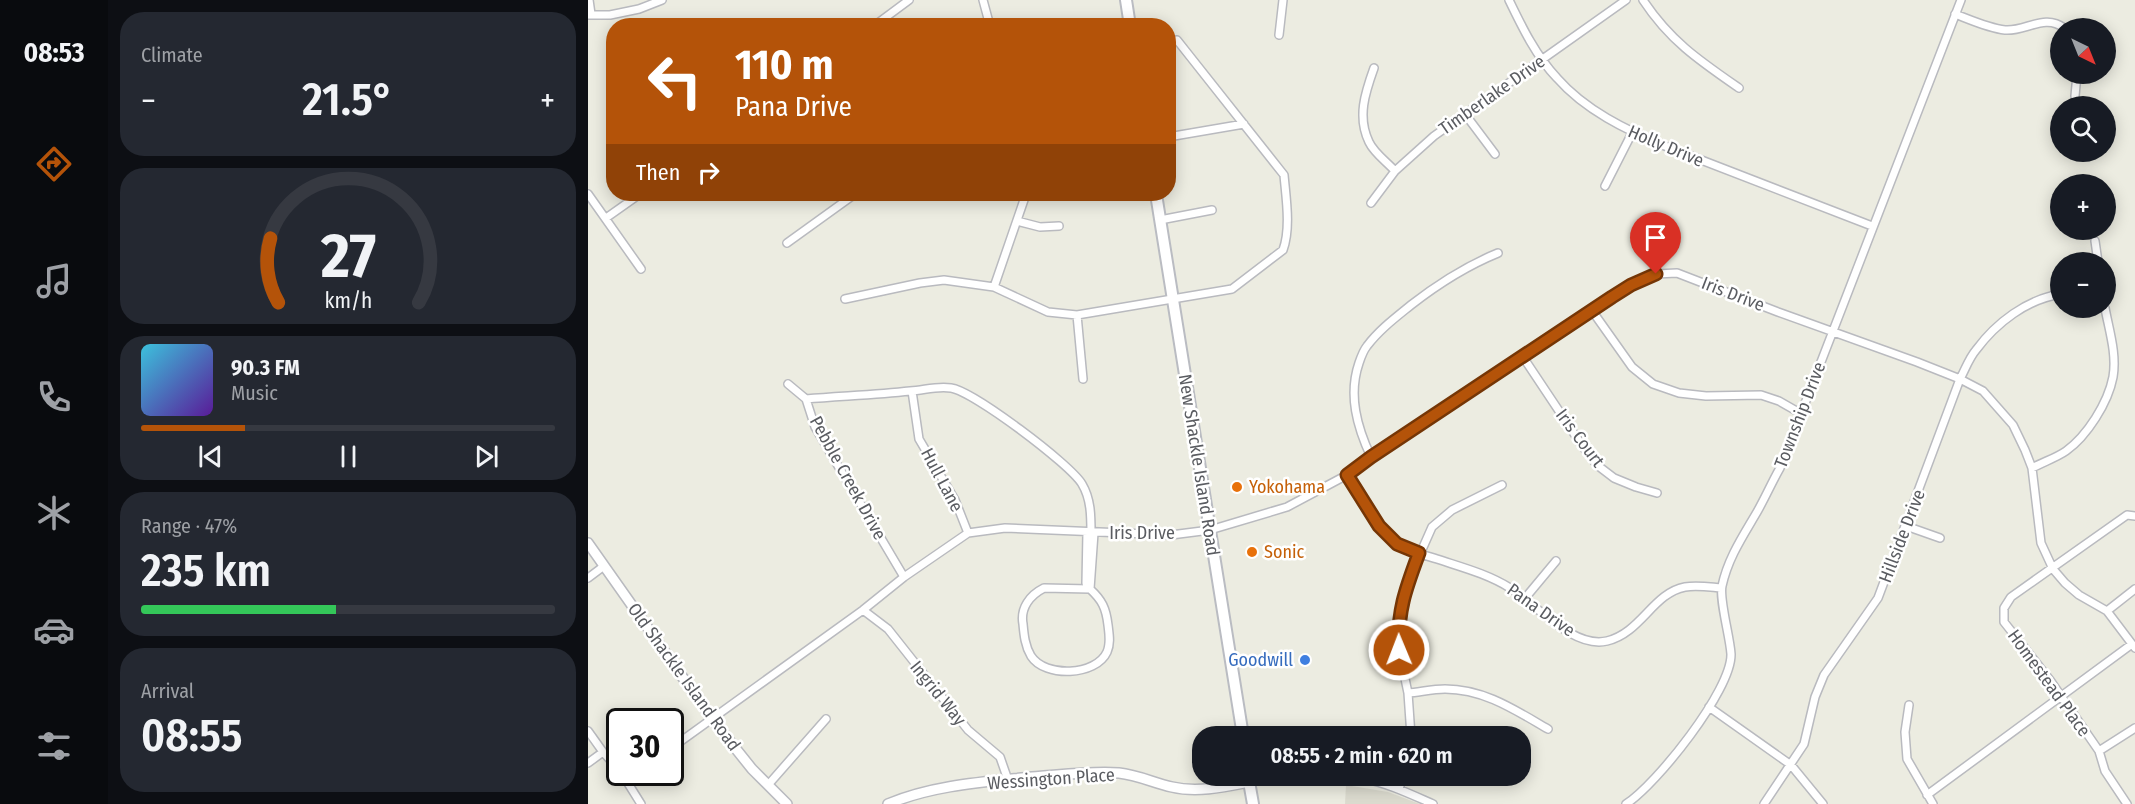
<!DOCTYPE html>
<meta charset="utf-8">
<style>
body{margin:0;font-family:"Fira Sans Condensed",sans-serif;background:#242831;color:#f1f3f6;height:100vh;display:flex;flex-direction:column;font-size:22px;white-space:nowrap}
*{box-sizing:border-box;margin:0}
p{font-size:20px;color:#9ea1a6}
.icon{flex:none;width:33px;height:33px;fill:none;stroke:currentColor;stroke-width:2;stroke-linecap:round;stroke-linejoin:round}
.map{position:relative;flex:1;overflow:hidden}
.panel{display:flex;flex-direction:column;gap:12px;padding:12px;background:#0d0f14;width:480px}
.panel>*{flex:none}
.hud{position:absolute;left:18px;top:18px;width:570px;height:183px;border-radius:24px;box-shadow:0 3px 15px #0003;background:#b45309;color:#fff;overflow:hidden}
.needle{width:39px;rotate:137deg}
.controls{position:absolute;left:1462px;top:18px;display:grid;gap:12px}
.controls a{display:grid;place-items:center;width:66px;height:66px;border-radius:50%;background:#171b24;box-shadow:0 3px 15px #0003;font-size:30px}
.speed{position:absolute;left:18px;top:708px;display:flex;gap:12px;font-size:30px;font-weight:700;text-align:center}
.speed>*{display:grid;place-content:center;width:78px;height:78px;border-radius:50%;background:#171b24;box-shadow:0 3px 15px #0003;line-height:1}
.speed .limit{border:3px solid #111;border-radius:9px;background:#fff;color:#111}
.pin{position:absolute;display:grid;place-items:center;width:51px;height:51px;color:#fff;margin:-62px -26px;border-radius:50% 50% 50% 0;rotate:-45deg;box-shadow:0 0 6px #0007}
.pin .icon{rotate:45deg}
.me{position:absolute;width:66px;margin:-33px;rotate:359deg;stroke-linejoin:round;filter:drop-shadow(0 0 4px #0008)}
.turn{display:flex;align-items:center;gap:21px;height:126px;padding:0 30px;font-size:27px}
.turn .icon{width:78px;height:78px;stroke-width:2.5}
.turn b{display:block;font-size:42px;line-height:51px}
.then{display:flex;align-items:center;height:57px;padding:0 30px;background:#0003;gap:12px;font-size:22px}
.big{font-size:45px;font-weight:600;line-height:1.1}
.panel .card{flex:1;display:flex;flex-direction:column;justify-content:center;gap:9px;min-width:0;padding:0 21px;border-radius:24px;background:#242831}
.panel .dial{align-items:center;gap:0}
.dial svg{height:156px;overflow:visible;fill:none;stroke:#363941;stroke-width:7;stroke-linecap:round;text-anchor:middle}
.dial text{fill:#f1f3f6;stroke:none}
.song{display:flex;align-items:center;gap:18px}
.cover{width:72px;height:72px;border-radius:9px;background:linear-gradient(135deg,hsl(190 70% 55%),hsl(270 70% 35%))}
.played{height:6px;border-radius:3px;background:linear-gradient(90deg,#b45309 25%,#363941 25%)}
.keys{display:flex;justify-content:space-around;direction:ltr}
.heat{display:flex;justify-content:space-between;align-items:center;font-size:33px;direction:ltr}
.charge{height:9px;border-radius:4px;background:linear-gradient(90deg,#34c759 47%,#363941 0)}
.trip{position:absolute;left:604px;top:726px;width:339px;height:60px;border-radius:24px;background:#171b24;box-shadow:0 3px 15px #0003;font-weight:600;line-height:60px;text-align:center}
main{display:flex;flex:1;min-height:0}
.tab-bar{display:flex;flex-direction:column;width:108px;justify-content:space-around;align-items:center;background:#090b0e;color:#9ea1a6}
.tab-bar .icon{width:42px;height:42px}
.tab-bar .on{color:#b45309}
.tab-bar b{font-size:27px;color:#f1f3f6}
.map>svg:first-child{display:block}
</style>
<main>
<nav class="tab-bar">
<b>08:53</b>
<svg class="icon on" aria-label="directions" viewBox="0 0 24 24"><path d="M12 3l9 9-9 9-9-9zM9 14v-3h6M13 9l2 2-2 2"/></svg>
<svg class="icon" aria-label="music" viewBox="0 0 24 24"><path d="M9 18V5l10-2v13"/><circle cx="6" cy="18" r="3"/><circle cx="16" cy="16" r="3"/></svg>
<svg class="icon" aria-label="phone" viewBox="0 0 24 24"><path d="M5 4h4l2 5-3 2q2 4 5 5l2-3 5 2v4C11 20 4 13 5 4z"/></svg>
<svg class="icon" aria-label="climate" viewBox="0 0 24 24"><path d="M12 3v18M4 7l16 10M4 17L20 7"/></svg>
<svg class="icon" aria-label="car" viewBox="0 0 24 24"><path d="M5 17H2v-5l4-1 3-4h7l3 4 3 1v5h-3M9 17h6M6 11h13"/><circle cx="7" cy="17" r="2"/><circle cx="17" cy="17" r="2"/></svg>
<svg class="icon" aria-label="filters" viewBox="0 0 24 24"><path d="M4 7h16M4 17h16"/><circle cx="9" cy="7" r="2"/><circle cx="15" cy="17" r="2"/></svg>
</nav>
<section class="panel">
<div class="card"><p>Climate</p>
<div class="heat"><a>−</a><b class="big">21.5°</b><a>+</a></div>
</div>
<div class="card dial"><svg viewBox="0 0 100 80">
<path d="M14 69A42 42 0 1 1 86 69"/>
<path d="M14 69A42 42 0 0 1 10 36" stroke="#b45309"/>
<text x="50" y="56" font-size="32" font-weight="700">27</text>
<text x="50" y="72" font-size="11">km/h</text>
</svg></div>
<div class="card">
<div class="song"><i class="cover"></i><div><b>90.3 FM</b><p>Music</p></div></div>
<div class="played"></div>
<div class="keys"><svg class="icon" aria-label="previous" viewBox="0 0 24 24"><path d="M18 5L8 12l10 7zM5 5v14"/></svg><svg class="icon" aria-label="pause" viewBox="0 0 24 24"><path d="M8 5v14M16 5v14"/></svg><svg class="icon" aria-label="next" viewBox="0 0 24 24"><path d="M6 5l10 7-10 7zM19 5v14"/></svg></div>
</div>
<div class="card"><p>Range · 47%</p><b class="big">235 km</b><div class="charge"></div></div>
<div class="card"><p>Arrival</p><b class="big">08:55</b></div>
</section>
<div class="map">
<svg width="1547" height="804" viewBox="0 0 1547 804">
<rect width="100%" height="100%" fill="#ecece1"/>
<path fill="#dcdbcf" d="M758,785L800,792L832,804H757Z"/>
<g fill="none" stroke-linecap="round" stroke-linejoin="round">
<defs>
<path id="minor" d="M1,0L3,14
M395,0L402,26
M921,0C934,27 948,56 969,78C997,110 1038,130 1077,146L1284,226
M1055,0C1082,41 1112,61 1151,88
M1367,14C1383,20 1400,28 1417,30C1437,32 1457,13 1476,28
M0,15H22L51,9L74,0
M286,26L321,0
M691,35L695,0
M786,68C777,93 769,117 781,142C786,153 799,162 807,171
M1487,96L1489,74
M877,114L907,154
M580,137L656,124
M1017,186L1044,133
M0,194L53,269
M783,203L807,171L846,136L1038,0
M18,218L52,194
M572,220L624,210
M429,221L452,227L471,226
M1507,241L1510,262
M199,243L267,194
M406,287L438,194
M257,299L332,283L356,280L406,287L460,312L489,315L644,289L695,250C703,228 698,198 696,175L589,40L580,42
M1005,312L1044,367L1065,384L1091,393L1118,396L1173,395L1191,401L1212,413
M489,315L495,379
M935,357L995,447L1009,465L1026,478L1048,487L1069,493
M200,384L218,399L227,427L316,577
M324,391L331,439L367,500L380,533
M218,399C252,396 287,395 322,391C337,390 348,386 363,388C385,391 482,464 494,484C503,499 503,516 503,533
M783,457C769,427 760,395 771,363C773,357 775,351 779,346C791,330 807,318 823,305C850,284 878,266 910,253
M1444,468C1455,462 1468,458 1478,451C1499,436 1520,403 1525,377C1529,354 1521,330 1517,308
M759,475C774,499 786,524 807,542C818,551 836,555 849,559C873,567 900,574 922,588C948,604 985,649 1019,641C1053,633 1065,593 1097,587C1109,585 1121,587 1133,588
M1318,526L1352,538
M0,578L16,566
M498,583L499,532
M456,588L502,589C514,600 518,608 520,625C521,634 523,643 519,652C508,676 457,678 443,656C437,646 436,635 435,624C432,608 442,595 456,588Z
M502,589L506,533
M938,597L968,561
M275,610L300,629L380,730L412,757L420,780
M1519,611L1547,589
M820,693C832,692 845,689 857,689C896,689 927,710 960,729
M1321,705L1317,732L1319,759L1345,804
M1121,707L1203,765L1235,804
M0,731L15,752L32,771
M823,736L820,693L811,650L810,626L821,579L844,527L864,510L914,485
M82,749L275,610L316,577L380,533L417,528L583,535L622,530L699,507L759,475L783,457L1043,285L1068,274L1089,273L1190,312L1329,362L1372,379L1395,391L1425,425L1437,450L1444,468L1453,543L1465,569L1477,583L1491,595L1519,611L1547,648
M1511,751L1547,728
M0,763L15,752
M33,772L53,804
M39,780L49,772
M661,782C699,777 737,772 774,778C799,783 822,794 845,804
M180,785L238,719
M811,789L815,776
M1339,795L1544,644
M1038,804C1068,785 1144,690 1143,654C1142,637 1131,599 1134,586C1140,558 1155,536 1169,512C1177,498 1184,482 1192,468L1373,0
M1176,804L1216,744L1227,697L1236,675L1290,598L1372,379C1377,370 1381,358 1388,350C1408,323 1439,299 1473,294
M1539,804L1517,771L1511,751L1462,680L1416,622V608L1423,597L1539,515L1547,516"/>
<path id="tertiary" d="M0,543L124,719L164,769L199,804
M300,804C345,785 396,782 444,777C473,775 502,771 531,773C550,775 566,783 584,787C609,793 636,787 661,782"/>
<path id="secondary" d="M538,0L542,26
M568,194L655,736
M660,776L665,804"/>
</defs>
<use href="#minor" stroke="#b9babf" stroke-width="10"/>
<use href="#tertiary" stroke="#b9babf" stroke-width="12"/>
<use href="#secondary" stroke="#babcc2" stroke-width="14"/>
<use href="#minor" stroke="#fff" stroke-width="7"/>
<use href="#tertiary" stroke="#fff" stroke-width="9"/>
<use href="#secondary" stroke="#fff" stroke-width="10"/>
</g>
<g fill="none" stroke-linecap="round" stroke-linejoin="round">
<defs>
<path id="route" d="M811,650C809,611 818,588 831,553L809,544L791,526L759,475L783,457L1024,297L1043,285L1068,274"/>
</defs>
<use href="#route" stroke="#753606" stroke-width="15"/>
<use href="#route" stroke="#b45309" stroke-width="10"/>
</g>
<g fill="#e8710a" stroke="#fff" stroke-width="2">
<circle cx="649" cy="487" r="6"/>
<circle cx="664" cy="552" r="6"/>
</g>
<circle fill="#3f7fe0" stroke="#fff" stroke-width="2" cx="717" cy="660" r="6"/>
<g text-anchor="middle" stroke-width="5" stroke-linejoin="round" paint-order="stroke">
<g font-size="18" fill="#5a5c61" stroke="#fff">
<text transform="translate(904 95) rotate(-35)" y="6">Timberlake Drive</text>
<text transform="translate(1078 146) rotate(23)" y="6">Holly Drive</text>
<text transform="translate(1145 294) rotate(21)" y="6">Iris Drive</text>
<text transform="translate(1212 415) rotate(-69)" y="6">Township Drive</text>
<text transform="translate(992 438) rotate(53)" y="6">Iris Court</text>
<text transform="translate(611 465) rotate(81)" y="6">New Shackle Island Road</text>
<text transform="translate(260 478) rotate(61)" y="6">Pebble Creek Drive</text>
<text transform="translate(354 480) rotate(62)" y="6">Hull Lane</text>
<text x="554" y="539">Iris Drive</text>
<text transform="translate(1314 536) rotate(-69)" y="6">Hillside Drive</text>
<text transform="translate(953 610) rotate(35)" y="6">Pana Drive</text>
<text transform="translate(96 677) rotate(54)" y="6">Old Shackle Island Road</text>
<text transform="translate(1461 683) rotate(54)" y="6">Homestead Place</text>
<text transform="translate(350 693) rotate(51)" y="6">Ingrid Way</text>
<text transform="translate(463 779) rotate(-4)" y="6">Wessington Place</text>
</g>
<g font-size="18" fill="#c56008" stroke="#fff" text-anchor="start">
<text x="661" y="493">Yokohama</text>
<text x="676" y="558">Sonic</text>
</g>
<g font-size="18" fill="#366cbe" stroke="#fff" text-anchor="end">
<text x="705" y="666">Goodwill</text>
</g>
</g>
</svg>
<div class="controls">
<a><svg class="needle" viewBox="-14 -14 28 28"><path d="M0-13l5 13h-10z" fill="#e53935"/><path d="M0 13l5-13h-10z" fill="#9ea1a6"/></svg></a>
<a><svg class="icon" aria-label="search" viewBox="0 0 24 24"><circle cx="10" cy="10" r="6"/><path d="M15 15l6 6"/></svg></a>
<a>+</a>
<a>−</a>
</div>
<div class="speed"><div class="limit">30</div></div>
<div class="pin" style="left:1068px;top:274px;background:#d93025"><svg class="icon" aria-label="arrive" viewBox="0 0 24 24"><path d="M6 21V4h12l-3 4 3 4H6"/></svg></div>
<svg class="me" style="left:811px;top:650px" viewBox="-20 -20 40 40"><circle r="17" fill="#b45309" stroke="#fff" stroke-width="3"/><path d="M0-11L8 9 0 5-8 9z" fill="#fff"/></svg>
<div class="trip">08:55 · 2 min · 620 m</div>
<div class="hud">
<div class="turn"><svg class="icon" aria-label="left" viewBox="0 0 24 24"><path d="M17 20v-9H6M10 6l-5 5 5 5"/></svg><div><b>110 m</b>Pana Drive</div></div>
<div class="then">Then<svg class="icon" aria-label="right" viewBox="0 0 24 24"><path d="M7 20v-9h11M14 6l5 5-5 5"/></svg></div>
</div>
</div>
</main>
